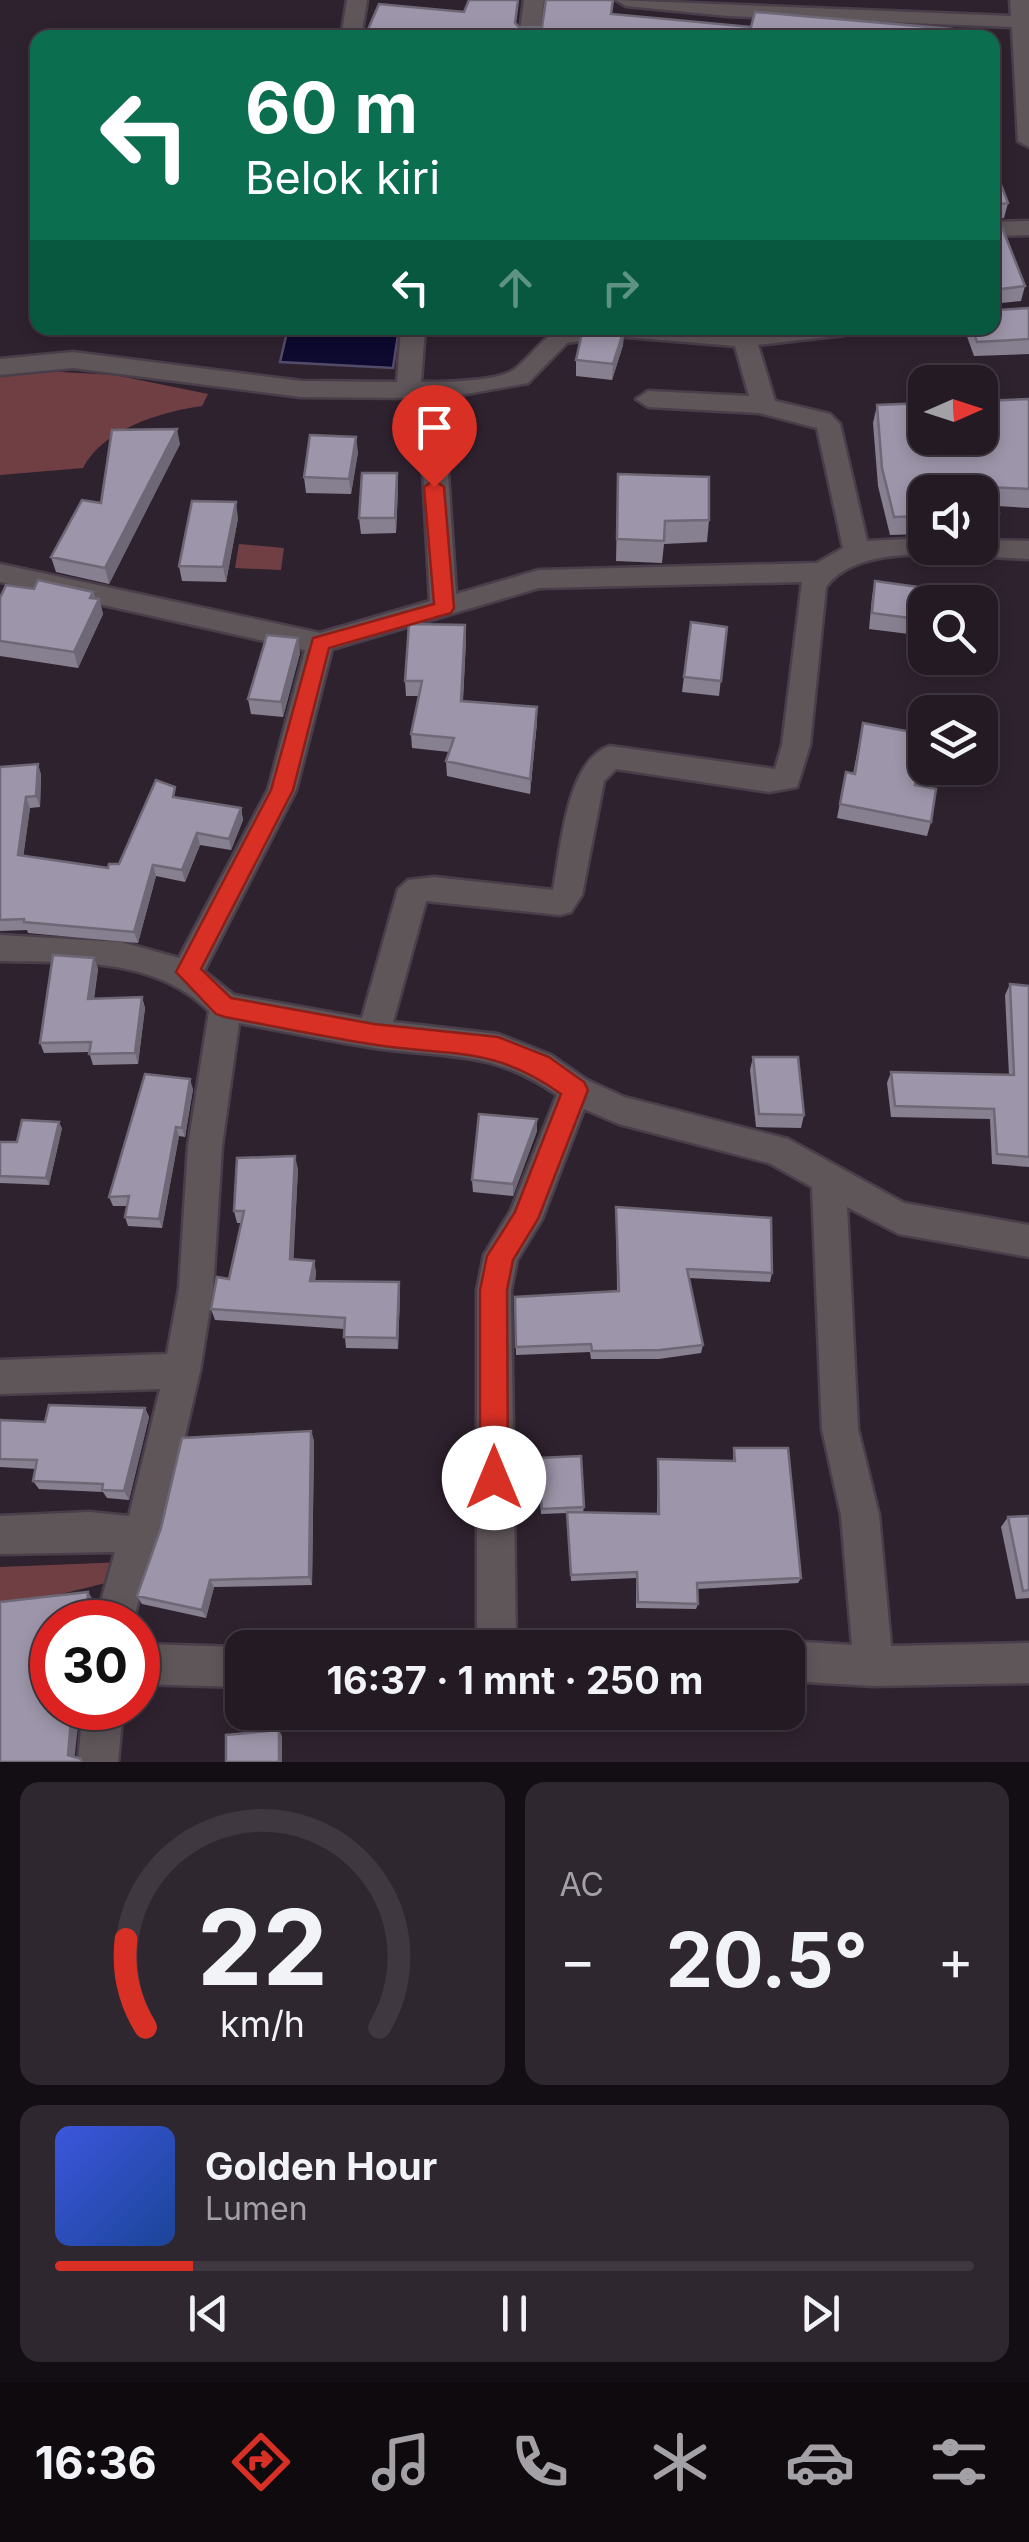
<!DOCTYPE html>
<html lang="id">
<meta charset="utf-8">
<style>
body{margin:0;font-family:Inter,sans-serif;background:#2f2730;color:#f1f3f6;height:100vh;display:flex;flex-direction:column;font-size:38px;white-space:nowrap}
*{box-sizing:border-box;margin:0}
p{font-size:32px;color:#a3a1a6}
.icon{flex:none;width:55px;height:55px;fill:none;stroke:currentColor;stroke-width:2;stroke-linecap:round;stroke-linejoin:round}
.map{position:relative;height:1762px;overflow:hidden}
.details{display:flex;flex-direction:column;gap:20px;padding:20px;background:#130e13;flex:1}
.details>*{flex:none}
.banner{position:absolute;left:30px;top:30px;width:970px;height:305px;border-radius:20px;box-shadow:0 5px 15px #0003,0 0 0 2px #403841;background:#0b6e4f;color:#fff;overflow:hidden}
.needle{width:65px;rotate:87deg}
.controls{position:absolute;left:908px;top:365px;display:grid;gap:20px}
.controls a{display:grid;place-items:center;width:90px;height:90px;border-radius:20px;background:#231a23;box-shadow:0 5px 15px #0003,0 0 0 2px #403841;font-size:50px}
.speed{position:absolute;left:30px;top:1600px;display:flex;gap:20px;font-size:50px;font-weight:700;text-align:center}
.speed>*{display:grid;place-content:center;width:130px;height:130px;border-radius:50%;background:#231a23;box-shadow:0 5px 15px #0003,0 0 0 2px #403841;line-height:1}
.speed .limit{border:15px solid #d22;background:#fff;color:#111}
.pin{position:absolute;display:grid;place-items:center;width:85px;height:85px;color:#fff;margin:-102px -42px;border-radius:50% 50% 50% 0;rotate:-45deg;box-shadow:0 0 10px #0007}
.pin .icon{rotate:45deg}
.me{position:absolute;width:110px;margin:-55px;rotate:0deg;stroke-linejoin:round;filter:drop-shadow(0 0 8px #0008)}
.turn{display:flex;align-items:center;gap:35px;height:210px;padding:0 50px;font-size:45px}
.turn .icon{width:130px;height:130px;stroke-width:2.5}
.turn b{display:block;font-size:70px;line-height:85px}
.lanes{display:flex;align-items:center;height:95px;padding:0 50px;background:#0003;justify-content:center;gap:50px;direction:ltr}
.lanes .off{opacity:.35}
.big{font-size:75px;font-weight:700;line-height:1.1}
.details .card{flex:1;display:flex;flex-direction:column;justify-content:center;gap:15px;min-width:0;padding:0 35px;border-radius:20px;background:#2f2730}
.details .dial{align-items:center;gap:0}
.dial svg{height:260px;overflow:visible;fill:none;stroke:#403841;stroke-width:7;stroke-linecap:round;text-anchor:middle}
.dial text{fill:#f1f3f6;stroke:none}
.song{display:flex;align-items:center;gap:30px}
.cover{width:120px;height:120px;border-radius:15px;background:linear-gradient(135deg,hsl(230 70% 55%),hsl(220 70% 35%))}
.played{height:10px;border-radius:5px;background:linear-gradient(90deg,#d93025 15%,#403841 15%)}
.keys{display:flex;justify-content:space-around;direction:ltr}
.heat{display:flex;justify-content:space-between;align-items:center;font-size:55px;direction:ltr}
.details .tiles{flex:1;display:grid;gap:20px;grid-template-columns:1fr 1fr}
.card:last-child{grid-column:span 2}
.trip{position:absolute;left:225px;top:1630px;width:580px;height:100px;border-radius:20px;background:#231a23;box-shadow:0 5px 15px #0003,0 0 0 2px #403841;font-weight:700;line-height:100px;text-align:center}
.tab-bar{display:flex;height:160px;justify-content:space-around;align-items:center;background:#0e0a0e;color:#a3a1a6}
.tab-bar .icon{width:70px;height:70px}
.tab-bar .selected{color:#d93025}
.tab-bar b{font-size:45px;color:#f1f3f6}
.map>svg:first-child{display:block}
</style>
<div class="map">
<svg width="1029" height="1762" viewBox="0 0 1029 1762">
<rect width="100%" height="100%" fill="#2f222f"/>
<path fill="#6f3f44" d="M26,370L115,375L208,394L202,406C160,412 103,429 83,468L0,475V377Z
M239,544L284,548L281,570L235,568Z
M126,1562L122,1579L0,1609V1567Z"/>
<path fill="#0d092f" stroke="#524c6a" stroke-width="2.5" d="M288,328H399L393,368L280,362Z"/>
<g fill="none" stroke-linecap="round" stroke-linejoin="round">
<defs>
<path id="minor" d="M347,0H367L361,38H341Z
M524,0H544L539,38H519Z
M616,0L1011,16L1010,0H1029V147L1018,141L1012,27L728,16L626,6Z
M1029,221V235L992,236V222Z
M401,328H425L421,382C443,382 498,382 515,369C533,355 542,336 564,328H749L751,331L856,328L845,335L758,345L775,401L830,414L840,424L867,541L925,538V548H980V540L1029,541V559C974,558 861,538 826,587L810,745L797,787L769,792L616,769L604,781L582,895L571,912L560,915L426,901L393,1022L498,1034L551,1055L587,1080L624,1097L788,1139L904,1203L1029,1225V1257L899,1234L847,1207L858,1429L879,1515L891,1646L1029,1643V1683L873,1686L788,1681V1648L774,1647L788,1641L852,1645L841,1515L822,1429L812,1187L769,1163L619,1124L584,1109L542,1219L517,1260L511,1290L516,1647L477,1648V1290L484,1255L511,1210L557,1095C494,1050 447,1058 375,1048C329,1041 284,1031 239,1023L222,1146L213,1289L200,1371L162,1536L147,1568L133,1622H95L115,1552L0,1554V1516L89,1512L129,1516L160,1389L0,1394V1360L167,1354L179,1289L188,1146L209,1011C153,956 73,963 0,961V935L121,942L179,958L268,790L305,650L0,582V564L320,633L430,601L419,398L301,397L73,368L0,375V359L73,352L301,381L397,382ZM614,336L735,346L749,396L648,391L636,399L648,407L759,413L817,428L843,548L817,563L539,570L456,594L443,398L528,383L567,343ZM802,582L782,745L775,769L610,746C566,760 561,849 553,890L434,877L408,880L398,889L362,1018L234,995L204,971L296,790L332,649L539,588Z
M138,1644L242,1647V1687L138,1684Z
M83,1708H123L118,1762H78Z"/>
</defs>
<use href="#minor" stroke="#4a3e4a" stroke-width="5"/>
<use href="#minor" fill="#5f5659" fill-rule="evenodd"/>
</g>
<path fill="#878091" d="M992,168L1008,203L1004,218L992,219Z
M992,222L1025,286L1021,301L992,304Z
M1029,308V354L974,356L964,328H992L996,310Z
M624,330L623,345L612,380L576,376V360Z
M1029,399V508L997,506L999,513L993,532H980V492H925V534L890,535L878,486L873,423L877,405Z
M180,444L109,584L56,572L51,557L101,503Z
M358,452L351,494L306,493L304,477Z
M618,474L709,520L707,542L664,544L662,563L616,561Z
M398,489L396,533L361,534L359,518Z
M238,518L226,582L182,581L179,566Z
M875,581L925,602V636L869,629L872,597Z
M34,589L93,592L95,598L99,599L103,614L78,668L0,656V598Z
M691,622L727,627L719,696L682,692Z
M466,640L463,701L537,722L530,794L447,776L446,761L449,752L412,748L411,734L419,696H406L405,681Z
M300,653L283,717L251,714L248,699Z
M863,723L915,785L931,822L927,836L837,818L846,772L853,774Z
M38,764L41,775L40,807L30,808L23,856L108,868L119,864L178,798L241,808L243,820L231,850L200,845L185,882L156,876L138,943L28,933L27,930L0,931V767Z
M94,958L98,969L94,999L142,997L145,1008L138,1064L93,1065L89,1052L44,1053L40,1043Z
M1010,984L1029,986V1167L992,1164L990,1119L891,1117L887,1083L891,1072L1009,1075L1005,995Z
M753,1057L804,1115L801,1128L756,1127L750,1070Z
M193,1089L185,1137L179,1136L162,1228L128,1226L125,1217L127,1206H113L109,1197Z
M62,1128L49,1185L0,1183V1142H17Z
M537,1131L513,1196L473,1192L472,1180Z
M298,1169L293,1259L314,1261L316,1273L315,1282L400,1294L398,1349L346,1348L344,1329L215,1320L211,1309L229,1279L241,1223H237L234,1211Z
M616,1207L772,1273L770,1282L689,1278L703,1345L701,1353L659,1359H591L590,1352L516,1355L515,1297L617,1291Z
M145,1408L149,1417L129,1500L107,1498L103,1492L39,1489L33,1481L36,1469L0,1467V1420L45,1422Z
M311,1431L314,1441L312,1585L214,1587L206,1618L142,1604L137,1596Z
M734,1448L801,1578L798,1583L697,1589L698,1604L696,1609L636,1608V1578L571,1581L567,1513L541,1514L538,1458L584,1507L583,1512L657,1514L658,1459L733,1461Z
M1029,1516V1598L1016,1599L1001,1527L1008,1517Z"/>
<path fill="#6e6876" d="M624,330L623,345L612,380L613,364Z
M177,429L180,444L109,584L105,568Z
M356,437L358,452L351,494L349,479Z
M397,473L398,489L396,533L395,518Z
M236,502L238,518L226,582L223,567Z
M93,592L96,605L99,599L103,614L78,668L74,652Z
M465,625L466,640L462,716L461,701Z
M298,638L300,653L283,717L281,702Z
M537,707V722L530,794V779Z
M38,764L41,775L40,807L36,796Z
M26,797L30,808L22,866L18,855Z
M241,808L243,820L231,850L229,839Z
M197,833L200,845L185,882L182,870Z
M153,865L156,876L138,943L134,932Z
M94,958L98,969L92,1009L88,999Z
M142,997L145,1008L138,1064L135,1053Z
M190,1079L193,1089L185,1137L182,1128Z
M537,1119V1131L513,1196V1184Z
M59,1122L62,1128L49,1185L46,1178Z
M176,1127L179,1136L162,1228L159,1219Z
M295,1156L298,1169L293,1271L290,1259Z
M314,1261L316,1273L313,1293L310,1281Z
M399,1282L400,1294L398,1349L397,1338Z
M145,1408L149,1417L129,1500L124,1491Z
M311,1431L314,1441L312,1585L309,1577Z
M210,1580L214,1587L206,1618L202,1610Z
M88,1592L94,1601L93,1622H87Z
M72,1708H80L74,1762L68,1755Z
M279,1730L282,1736V1762H279Z"/>
<path fill="#9d95a9" stroke="#6e6876" stroke-width="2.5" d="M469,0H518L515,23L519,27H542L546,0H613L611,14L751,27L755,12L952,29V38H396L366,34L379,4L464,12Z
M992,168L995,169L1008,203L993,205L992,210Z
M992,222L1001,225L1025,286L993,290L992,297Z
M992,307L996,310L1029,308V339L977,342L972,328H992Z
M583,329L624,330L613,364L576,360Z
M1029,399V489L991,487L999,513L980,514V492H925V516L894,517L882,468L877,405L925,403V438H980V401Z
M177,429L105,568L51,557L82,500L101,503L112,430Z
M310,435L356,437L349,479L304,477Z
M362,473H397L395,518H359Z
M618,474L709,477V520L665,521L664,541L617,539Z
M192,501L236,502L223,567L179,566Z
M38,580L93,592L90,598L99,599L74,652L0,641V598L6,585L34,589Z
M875,581L940,590L939,602H925V620L872,613Z
M691,622L727,627L721,681L684,677Z
M409,624L465,625L461,701L537,707L530,779L446,761L454,738L411,734L422,681H405Z
M267,635L298,638L281,702L248,699Z
M863,723L922,734L915,785L936,789L931,822L840,804L846,772L855,774Z
M38,764L36,796L26,797L18,855L108,868L109,864H119L156,780L175,787L173,797L241,808L229,839L197,833L182,870L153,865L134,932L24,922V919L0,920V767Z
M53,955L94,958L88,999L142,997L135,1053L89,1054L91,1042L40,1043Z
M1010,984L1029,986V1157L997,1154L994,1109L895,1106L891,1072L1014,1075Z
M753,1057H798L804,1115L759,1114Z
M145,1074L190,1079L182,1128L176,1127L159,1219L125,1217L129,1196L109,1197Z
M479,1114L537,1119L513,1184L472,1180Z
M22,1120L59,1122L46,1178L0,1176V1142H17Z
M295,1156L290,1259L314,1261L310,1281L399,1282L397,1338L344,1337L345,1318L211,1309L217,1277L229,1279L244,1211H234L237,1158Z
M616,1207L771,1218L772,1273L687,1269L703,1345L660,1350L592,1351L591,1344L516,1347L515,1297L619,1291Z
M49,1405L145,1408L124,1491L102,1490L103,1484L33,1481L37,1460L0,1459V1420L45,1422Z
M311,1431L309,1577L210,1580L202,1610L137,1596L161,1528L182,1438Z
M734,1448H788L801,1578L697,1583L698,1604L638,1602L637,1572L571,1575L567,1512L659,1514L658,1459L735,1461Z
M581,1456L584,1507L542,1509L538,1458Z
M1029,1516V1590L1023,1591L1008,1517Z
M88,1592L87,1622H52V1708H72L68,1755L81,1759V1762H0V1602Z
M279,1730V1762H226V1735Z"/>
<path fill="#d93025" stroke="#8d1f18" stroke-width="2.5" d="M434,480L444,487L454,608L451,613L329,648L293,790L201,969L231,998L374,1024L498,1037L549,1057L584,1082L588,1090L538,1219L513,1260L507,1290L508,1478L504,1487L494,1492L484,1487L480,1478V1290L487,1256L515,1212L561,1094C492,1044 448,1057 370,1044C321,1036 273,1026 225,1017L216,1014L176,972L271,790L313,638L434,604L424,487Z"/>
</svg>
<div class="controls">
<a><svg class="needle" viewBox="-14 -14 28 28"><path d="M0-13l5 13h-10z" fill="#e53935"/><path d="M0 13l5-13h-10z" fill="#a3a1a6"/></svg></a>
<a><svg class="icon" aria-label="sound" viewBox="0 0 24 24"><path d="M4 9h4l5-4v14l-5-4H4zM17 9q2 3 0 6"/></svg></a>
<a><svg class="icon" aria-label="search" viewBox="0 0 24 24"><circle cx="10" cy="10" r="6"/><path d="M15 15l6 6"/></svg></a>
<a><svg class="icon" aria-label="layers" viewBox="0 0 24 24"><path d="M12 4l9 5-9 5-9-5zM3 14l9 5 9-5"/></svg></a>
</div>
<div class="speed"><div class="limit">30</div></div>
<div class="pin" style="left:434px;top:487px;background:#d93025"><svg class="icon" aria-label="arrive" viewBox="0 0 24 24"><path d="M6 21V4h12l-3 4 3 4H6"/></svg></div>
<svg class="me" style="left:494px;top:1478px" viewBox="-20 -20 40 40"><circle r="19" fill="#fff"/><path d="M0-13L10 11 0 6-10 11z" fill="#d93025"/></svg>
<div class="trip">16:37 · 1 mnt · 250 m</div>
<div class="banner">
<div class="turn"><svg class="icon" aria-label="left" viewBox="0 0 24 24"><path d="M17 20v-9H6M10 6l-5 5 5 5"/></svg><div><b>60 m</b>Belok kiri</div></div>
<div class="lanes"><svg class="icon" aria-label="left" viewBox="0 0 24 24"><path d="M17 20v-9H6M10 6l-5 5 5 5"/></svg><svg class="icon off" aria-label="ahead" viewBox="0 0 24 24"><path d="M12 20V5M6 11l6-6 6 6"/></svg><svg class="icon off" aria-label="right" viewBox="0 0 24 24"><path d="M7 20v-9h11M14 6l5 5-5 5"/></svg></div>
</div>
</div>
<section class="details">
<div class="tiles">
<div class="card dial"><svg viewBox="0 0 100 80">
<path d="M14 69A42 42 0 1 1 86 69"/>
<path d="M14 69A42 42 0 0 1 8 42" stroke="#d93025"/>
<text x="50" y="56" font-size="32" font-weight="700">22</text>
<text x="50" y="72" font-size="11">km/h</text>
</svg></div>
<div class="card"><p>AC</p>
<div class="heat"><a>−</a><b class="big">20.5°</b><a>+</a></div>
</div>
<div class="card">
<div class="song"><i class="cover"></i><div><b>Golden Hour</b><p>Lumen</p></div></div>
<div class="played"></div>
<div class="keys"><svg class="icon" aria-label="previous" viewBox="0 0 24 24"><path d="M18 5L8 12l10 7zM5 5v14"/></svg><svg class="icon" aria-label="pause" viewBox="0 0 24 24"><path d="M8 5v14M16 5v14"/></svg><svg class="icon" aria-label="next" viewBox="0 0 24 24"><path d="M6 5l10 7-10 7zM19 5v14"/></svg></div>
</div>
</div>
</section>
<nav class="tab-bar">
<b>16:36</b>
<svg class="icon selected" aria-label="directions" viewBox="0 0 24 24"><path d="M12 3l9 9-9 9-9-9zM9 14v-3h6M13 9l2 2-2 2"/></svg>
<svg class="icon" aria-label="music" viewBox="0 0 24 24"><path d="M9 18V5l10-2v13"/><circle cx="6" cy="18" r="3"/><circle cx="16" cy="16" r="3"/></svg>
<svg class="icon" aria-label="phone" viewBox="0 0 24 24"><path d="M5 4h4l2 5-3 2q2 4 5 5l2-3 5 2v4C11 20 4 13 5 4z"/></svg>
<svg class="icon" aria-label="climate" viewBox="0 0 24 24"><path d="M12 3v18M4 7l16 10M4 17L20 7"/></svg>
<svg class="icon" aria-label="car" viewBox="0 0 24 24"><path d="M5 17H2v-5l4-1 3-4h7l3 4 3 1v5h-3M9 17h6M6 11h13"/><circle cx="7" cy="17" r="2"/><circle cx="17" cy="17" r="2"/></svg>
<svg class="icon" aria-label="filters" viewBox="0 0 24 24"><path d="M4 7h16M4 17h16"/><circle cx="9" cy="7" r="2"/><circle cx="15" cy="17" r="2"/></svg>
</nav>
